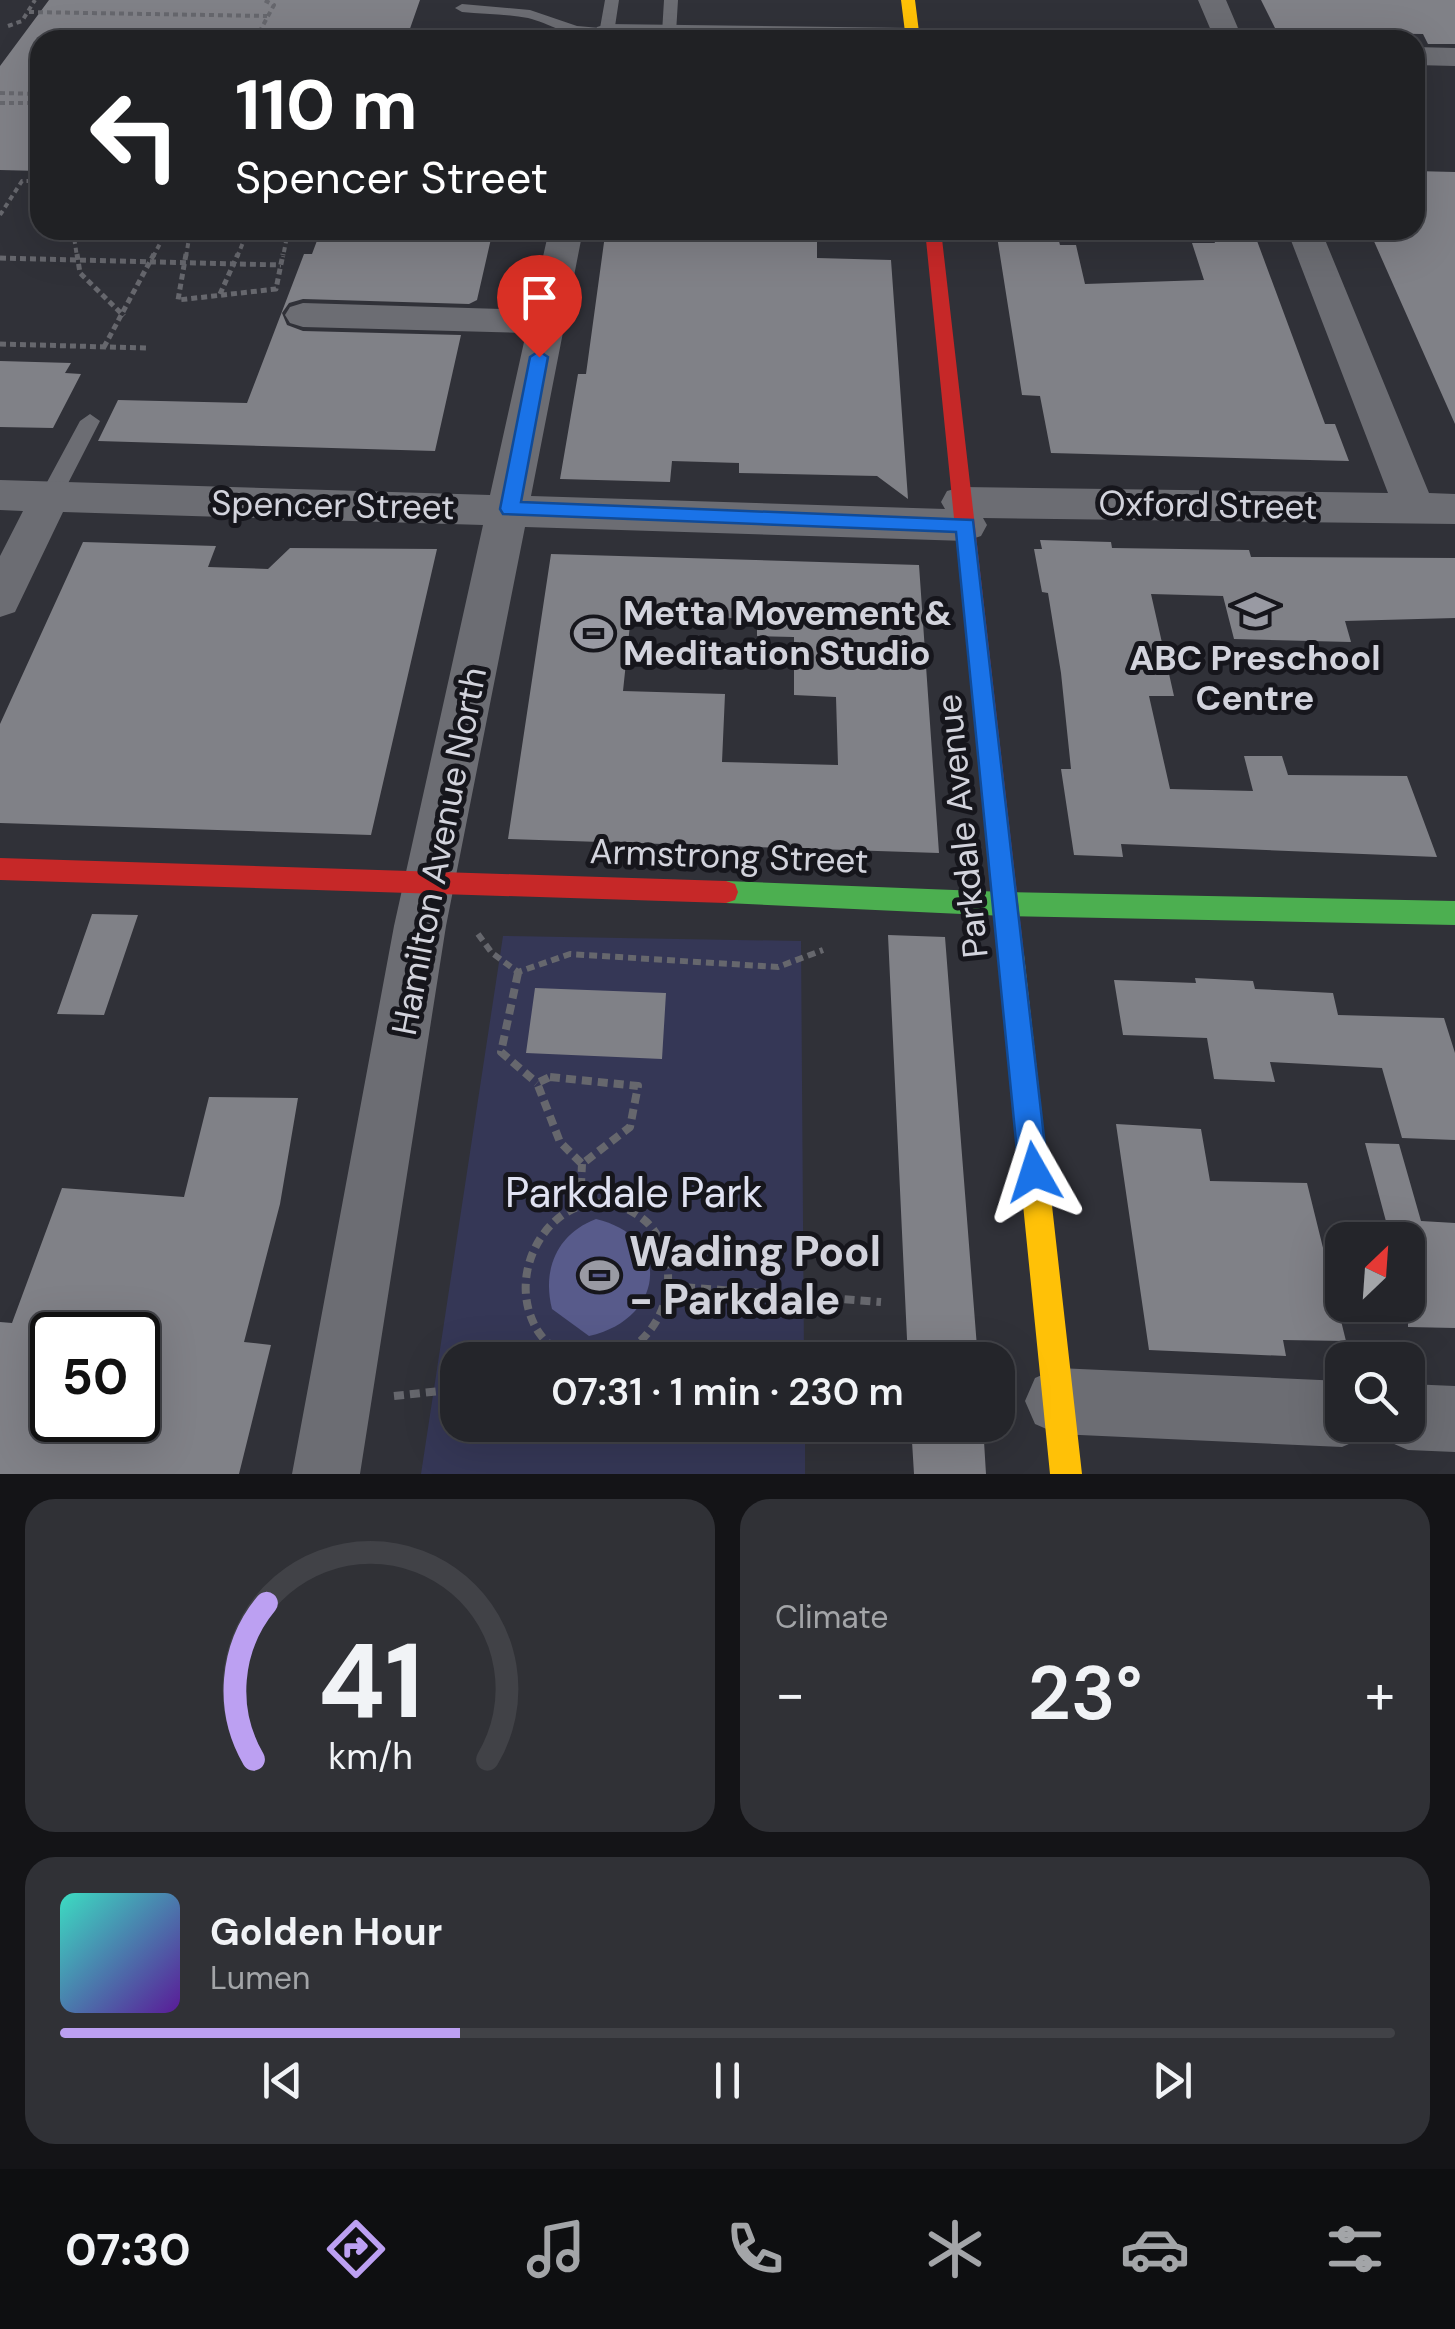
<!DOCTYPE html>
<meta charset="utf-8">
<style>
body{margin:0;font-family:"DM Sans",sans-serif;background:#303136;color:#f1f3f6;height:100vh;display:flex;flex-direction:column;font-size:38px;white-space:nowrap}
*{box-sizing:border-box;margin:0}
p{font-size:32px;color:#a3a5a8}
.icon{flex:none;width:55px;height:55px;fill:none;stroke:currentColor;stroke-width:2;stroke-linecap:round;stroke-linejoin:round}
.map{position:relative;height:1474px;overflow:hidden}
.drawer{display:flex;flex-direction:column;gap:25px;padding:25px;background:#141417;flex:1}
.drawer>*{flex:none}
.hud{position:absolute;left:30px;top:30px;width:1395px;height:210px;border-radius:30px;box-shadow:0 10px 40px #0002,0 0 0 2px #414247;background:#202124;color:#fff;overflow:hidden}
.needle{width:65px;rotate:25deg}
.fabs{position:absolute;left:1325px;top:1222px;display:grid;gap:20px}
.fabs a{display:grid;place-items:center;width:100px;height:100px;border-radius:20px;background:#24252a;box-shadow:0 10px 40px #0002,0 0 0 2px #414247;font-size:50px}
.speed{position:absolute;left:30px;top:1312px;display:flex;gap:20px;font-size:50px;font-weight:700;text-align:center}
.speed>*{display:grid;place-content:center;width:130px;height:130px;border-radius:50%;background:#24252a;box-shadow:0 10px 40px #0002,0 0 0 2px #414247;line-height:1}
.speed .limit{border:5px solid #111;border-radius:15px;background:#fff;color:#111}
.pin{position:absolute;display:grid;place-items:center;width:85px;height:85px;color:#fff;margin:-102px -42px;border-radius:50% 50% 50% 0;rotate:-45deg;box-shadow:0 0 10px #0007}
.pin .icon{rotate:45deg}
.me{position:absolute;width:110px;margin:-55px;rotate:354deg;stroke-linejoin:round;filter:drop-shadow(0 0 8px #0008)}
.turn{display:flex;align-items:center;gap:35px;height:210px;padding:0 40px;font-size:45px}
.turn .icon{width:130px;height:130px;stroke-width:2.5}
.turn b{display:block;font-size:70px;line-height:85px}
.big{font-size:75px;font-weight:600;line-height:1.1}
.drawer .card{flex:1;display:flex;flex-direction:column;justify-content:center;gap:15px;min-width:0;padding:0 35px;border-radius:30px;background:#303136}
.drawer .dial{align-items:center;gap:0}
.dial svg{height:260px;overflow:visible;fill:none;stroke:#414247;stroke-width:7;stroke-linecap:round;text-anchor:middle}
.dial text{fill:#f1f3f6;stroke:none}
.song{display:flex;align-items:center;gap:30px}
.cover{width:120px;height:120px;border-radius:15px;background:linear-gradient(135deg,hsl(170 70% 55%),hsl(270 70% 35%))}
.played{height:10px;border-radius:5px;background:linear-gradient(90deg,#bca0f2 30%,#414247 30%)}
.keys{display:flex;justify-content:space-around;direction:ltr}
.heat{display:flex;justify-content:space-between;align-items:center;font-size:55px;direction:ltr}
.drawer .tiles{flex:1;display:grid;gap:25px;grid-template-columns:1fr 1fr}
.card:last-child{grid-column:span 2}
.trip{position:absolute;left:440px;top:1342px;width:575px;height:100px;border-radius:30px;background:#24252a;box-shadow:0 10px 40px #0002,0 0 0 2px #414247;font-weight:600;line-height:100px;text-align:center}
.tabs{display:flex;height:160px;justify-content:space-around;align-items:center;background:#0e0f11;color:#a3a5a8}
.tabs .icon{width:70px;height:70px}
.tabs .active{color:#bca0f2}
.tabs b{font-size:45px;color:#f1f3f6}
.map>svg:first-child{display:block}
</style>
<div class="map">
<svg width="1455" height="1474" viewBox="0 0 1455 1474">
<rect width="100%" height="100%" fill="#303138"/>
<path fill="#353756" d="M503,936L801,941L804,1360H458V1425H805V1474H421Z"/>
<path fill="#585b8b" d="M596,1219C675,1238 663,1320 589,1336L552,1309C542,1269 557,1234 596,1219Z"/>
<path fill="#808187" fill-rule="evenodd" d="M49,0H420L406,40H40V171L0,170V66Z
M1261,0H1455V44H1428L1423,34L1277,32Z
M1415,171L1455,172V424L1369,230H1415Z
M321,230H493L477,300L469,304L303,299L289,303L282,313L287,325L303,331L461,335L435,451L98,441L118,400L247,403L304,254H312Z
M612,230H817V258L891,260L908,499L877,476L739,473V463L672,461L670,482L560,479L578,374H586L605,235H612Z
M996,230H1056L1060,245H1076L1085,284L1204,280L1192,243H1215L1210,230H1253L1325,424H1335L1349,461L1051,453L1040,396L1022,395Z
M0,361L71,363L65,373L81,374L53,428L0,427Z
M1040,540L1111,542L1112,548L1249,550L1251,557L1455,558V618L1345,621L1351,642L1234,639L1223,596L1151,594L1174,696H1149L1170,789L1253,791L1244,756H1282L1288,775L1407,776L1437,857L1121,844L1123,857L1074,855L1061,769H1071L1061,673L1048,593L1042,592L1034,549H1042Z
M83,542L216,546L208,567L268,569L290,548L437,549L371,835L0,823V724Z
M551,554L919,565L939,853L508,839ZM631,615L757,619V636L794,637V695L836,697L838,765L722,762L725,694L623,691Z
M92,914L138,915L104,1015L57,1014Z
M888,935L945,937L978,1360H908Z
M1195,978L1253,981L1255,989L1333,993L1338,1015L1444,1018L1455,1053V1140L1402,1138L1382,1068L1270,1062L1275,1082L1214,1079L1207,1038L1123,1035L1114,980L1196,983Z
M535,988L666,993L662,1059L526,1053Z
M209,1097L298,1098L280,1204L244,1342L271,1345L239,1474H0V1322L12,1323L62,1188L184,1197ZM52,1335H138V1420H52Z
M1116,1124L1201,1129L1210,1181L1307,1183L1346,1341L1283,1340L1286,1356L1149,1350Z
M1365,1143L1399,1144L1421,1221L1455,1223V1328L1408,1327V1240H1391Z
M911,1425H983L986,1474H914Z"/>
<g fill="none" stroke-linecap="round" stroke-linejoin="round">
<path stroke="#66676d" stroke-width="4" stroke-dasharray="5 4" stroke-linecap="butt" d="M29,12L267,16
M8,26L22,21L35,0
M255,40L274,5L264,0
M0,93L40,94
M0,103H40
M0,215L22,181H40
M73,230L77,257
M153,257L167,230
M186,257L189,238L288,231L283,257
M237,257L247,233"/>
<path stroke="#66676d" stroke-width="5" stroke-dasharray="6 4" stroke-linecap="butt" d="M77,254L80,273L124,316
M186,254L178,300L276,289L283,254
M0,258L281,265
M220,294L238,254
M0,344L146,348
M104,347L154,254"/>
<path stroke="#66676d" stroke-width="6" stroke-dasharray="8 5" stroke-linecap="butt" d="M478,934L492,953L518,972L570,954L778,967L823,950"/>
<path stroke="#66676d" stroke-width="8" stroke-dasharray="10 6" stroke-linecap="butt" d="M518,973L501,1052L537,1083
M550,1077L638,1086L630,1127L582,1164L560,1142L537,1083Z
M580,1204L582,1164
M669,1286L881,1302
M539,1360L548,1347
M566,1360C556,1350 541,1339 535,1326C499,1257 574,1165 643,1219C661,1233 669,1259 668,1281C666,1318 645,1342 615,1360
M394,1396L458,1389"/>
<path fill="#6c6d73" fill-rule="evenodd" d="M605,0H619L614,33C590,49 553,24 528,18C507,14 483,14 462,12L455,8L462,4L530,10L577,26L600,28Z
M664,0H678L676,33L669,37L662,33Z
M90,414L100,421L61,497L50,505L42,503L39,497L80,421Z"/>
<path fill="#6c6d73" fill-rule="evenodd" d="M1198,0H1226L1243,40H1215Z
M607,24L912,28L926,37L591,40L597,27Z
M1415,47L1455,48V66L1415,65Z
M549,230H583L531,496L945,509L941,502L947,491L962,487L1388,493L1287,230H1321L1429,493L1455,494V524L983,518L987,525L981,536L966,541L525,527L446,926L360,1474H292L394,926L483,525L63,512L15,612L0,617V556L23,511L0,510V480L490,495L526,333L303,327L290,323L285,315L290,307L303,303L531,310Z
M1058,1368L1342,1381V1425H1370L1365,1437L1342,1447L1058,1434L1035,1424L1025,1401L1035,1378Z
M1408,1384L1455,1386V1452L1408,1450L1385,1440L1378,1425H1408Z"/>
<path fill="#4caf50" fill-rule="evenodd" d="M726,881L1005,892L1455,901V925L1005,916L726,903L717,900L714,892L717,884Z"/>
<path fill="#ffc107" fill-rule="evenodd" d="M901,0H915L920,40H906Z
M1011,943L1020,946L1024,955L1082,1474H1050L998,955L1002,946Z"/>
<path fill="#c62828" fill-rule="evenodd" d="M925,230H941L1024,955L1020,964L1011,967L1002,964L998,955Z
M0,858L726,881L735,884L738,892L735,900L726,903L0,880Z"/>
</g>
<path fill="#1a73e8" stroke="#114b97" stroke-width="2.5" d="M539,351L548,357L521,502L973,520L1048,1172L1044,1182L1034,1186L1023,1182L1019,1172L956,532L503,514L500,509L530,357Z"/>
<defs>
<symbol id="school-bare" viewBox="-9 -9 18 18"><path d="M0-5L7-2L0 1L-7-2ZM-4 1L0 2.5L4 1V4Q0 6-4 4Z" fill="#999aa3" stroke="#16161c" stroke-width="2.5" paint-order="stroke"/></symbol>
<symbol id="stadium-bare" viewBox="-9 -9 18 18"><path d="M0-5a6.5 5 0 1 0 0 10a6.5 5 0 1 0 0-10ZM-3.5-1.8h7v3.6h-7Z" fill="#999aa3" stroke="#16161c" stroke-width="2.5" paint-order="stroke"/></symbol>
</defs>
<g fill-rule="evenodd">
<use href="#school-bare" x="1228" y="584" width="55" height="55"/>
<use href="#stadium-bare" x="566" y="606" width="55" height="55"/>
<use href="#stadium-bare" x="572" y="1248" width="55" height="55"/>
</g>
<g text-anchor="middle" stroke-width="10" stroke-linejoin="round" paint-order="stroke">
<g font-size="35" fill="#d2d3dc" stroke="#16161c">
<text transform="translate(333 505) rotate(1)" y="12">Spencer Street</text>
<text transform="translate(1208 505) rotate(1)" y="12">Oxford Street</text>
<text transform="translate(962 826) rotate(-96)" y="12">Parkdale Avenue</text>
<text transform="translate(439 851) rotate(-79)" y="12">Hamilton Avenue North</text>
<text transform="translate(729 856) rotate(2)" y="12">Armstrong Street</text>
</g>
<g font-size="35" font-weight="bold" fill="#d2d3dc" stroke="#16161c" text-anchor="start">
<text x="623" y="625">Metta Movement &amp;<tspan x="623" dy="40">Meditation Studio</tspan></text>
<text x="1255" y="670" text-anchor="middle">ABC Preschool<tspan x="1255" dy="40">Centre</tspan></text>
</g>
<g font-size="42" fill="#e0e2f2" stroke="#16161c">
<text x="634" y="1207">Parkdale Park</text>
</g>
<g font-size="42" font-weight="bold" fill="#d2d3dc" stroke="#16161c" text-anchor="start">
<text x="629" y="1266">Wading Pool<tspan x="629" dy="48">- Parkdale</tspan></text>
</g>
</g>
</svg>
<div class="fabs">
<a><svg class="needle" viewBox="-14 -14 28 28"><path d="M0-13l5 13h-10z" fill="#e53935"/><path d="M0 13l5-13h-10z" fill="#a3a5a8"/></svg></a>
<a><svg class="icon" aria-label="search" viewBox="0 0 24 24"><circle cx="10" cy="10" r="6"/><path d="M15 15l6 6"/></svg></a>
</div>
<div class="speed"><div class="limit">50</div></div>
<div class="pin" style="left:539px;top:357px;background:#d93025"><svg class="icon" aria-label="arrive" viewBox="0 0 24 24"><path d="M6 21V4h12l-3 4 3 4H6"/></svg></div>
<svg class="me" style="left:1034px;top:1172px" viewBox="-20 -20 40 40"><path d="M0-17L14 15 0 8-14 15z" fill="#1a73e8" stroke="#fff" stroke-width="4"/></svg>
<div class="trip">07:31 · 1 min · 230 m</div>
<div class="hud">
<div class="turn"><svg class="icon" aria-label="left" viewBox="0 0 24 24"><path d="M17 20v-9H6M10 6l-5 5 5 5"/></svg><div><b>110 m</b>Spencer Street</div></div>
</div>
</div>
<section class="drawer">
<div class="tiles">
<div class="card dial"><svg viewBox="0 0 100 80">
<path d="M14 69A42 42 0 1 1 86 69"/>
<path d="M14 69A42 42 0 0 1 18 21" stroke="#bca0f2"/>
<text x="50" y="56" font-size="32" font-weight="700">41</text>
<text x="50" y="72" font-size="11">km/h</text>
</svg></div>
<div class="card"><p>Climate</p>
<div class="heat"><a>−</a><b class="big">23°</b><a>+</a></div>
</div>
<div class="card">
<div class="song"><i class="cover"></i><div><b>Golden Hour</b><p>Lumen</p></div></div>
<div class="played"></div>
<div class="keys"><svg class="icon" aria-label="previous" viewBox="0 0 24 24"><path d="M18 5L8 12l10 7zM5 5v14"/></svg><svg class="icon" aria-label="pause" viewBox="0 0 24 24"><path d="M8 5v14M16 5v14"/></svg><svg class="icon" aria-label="next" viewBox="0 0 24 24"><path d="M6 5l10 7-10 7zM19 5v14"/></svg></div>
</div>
</div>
</section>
<nav class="tabs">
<b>07:30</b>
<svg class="icon active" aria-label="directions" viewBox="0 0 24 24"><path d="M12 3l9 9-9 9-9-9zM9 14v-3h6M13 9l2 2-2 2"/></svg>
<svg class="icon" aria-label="music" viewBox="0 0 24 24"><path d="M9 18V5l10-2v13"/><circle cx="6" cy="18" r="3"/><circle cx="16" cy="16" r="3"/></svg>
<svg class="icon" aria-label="phone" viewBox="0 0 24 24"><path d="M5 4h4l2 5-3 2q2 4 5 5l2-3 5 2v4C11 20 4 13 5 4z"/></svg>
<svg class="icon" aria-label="climate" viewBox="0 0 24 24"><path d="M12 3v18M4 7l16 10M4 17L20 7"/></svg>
<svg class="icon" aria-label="car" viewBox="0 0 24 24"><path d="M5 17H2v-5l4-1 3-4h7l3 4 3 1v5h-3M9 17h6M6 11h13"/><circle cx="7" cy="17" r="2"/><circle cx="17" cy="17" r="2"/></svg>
<svg class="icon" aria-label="filters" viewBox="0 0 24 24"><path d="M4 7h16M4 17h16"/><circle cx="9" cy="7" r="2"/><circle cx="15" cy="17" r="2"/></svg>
</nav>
